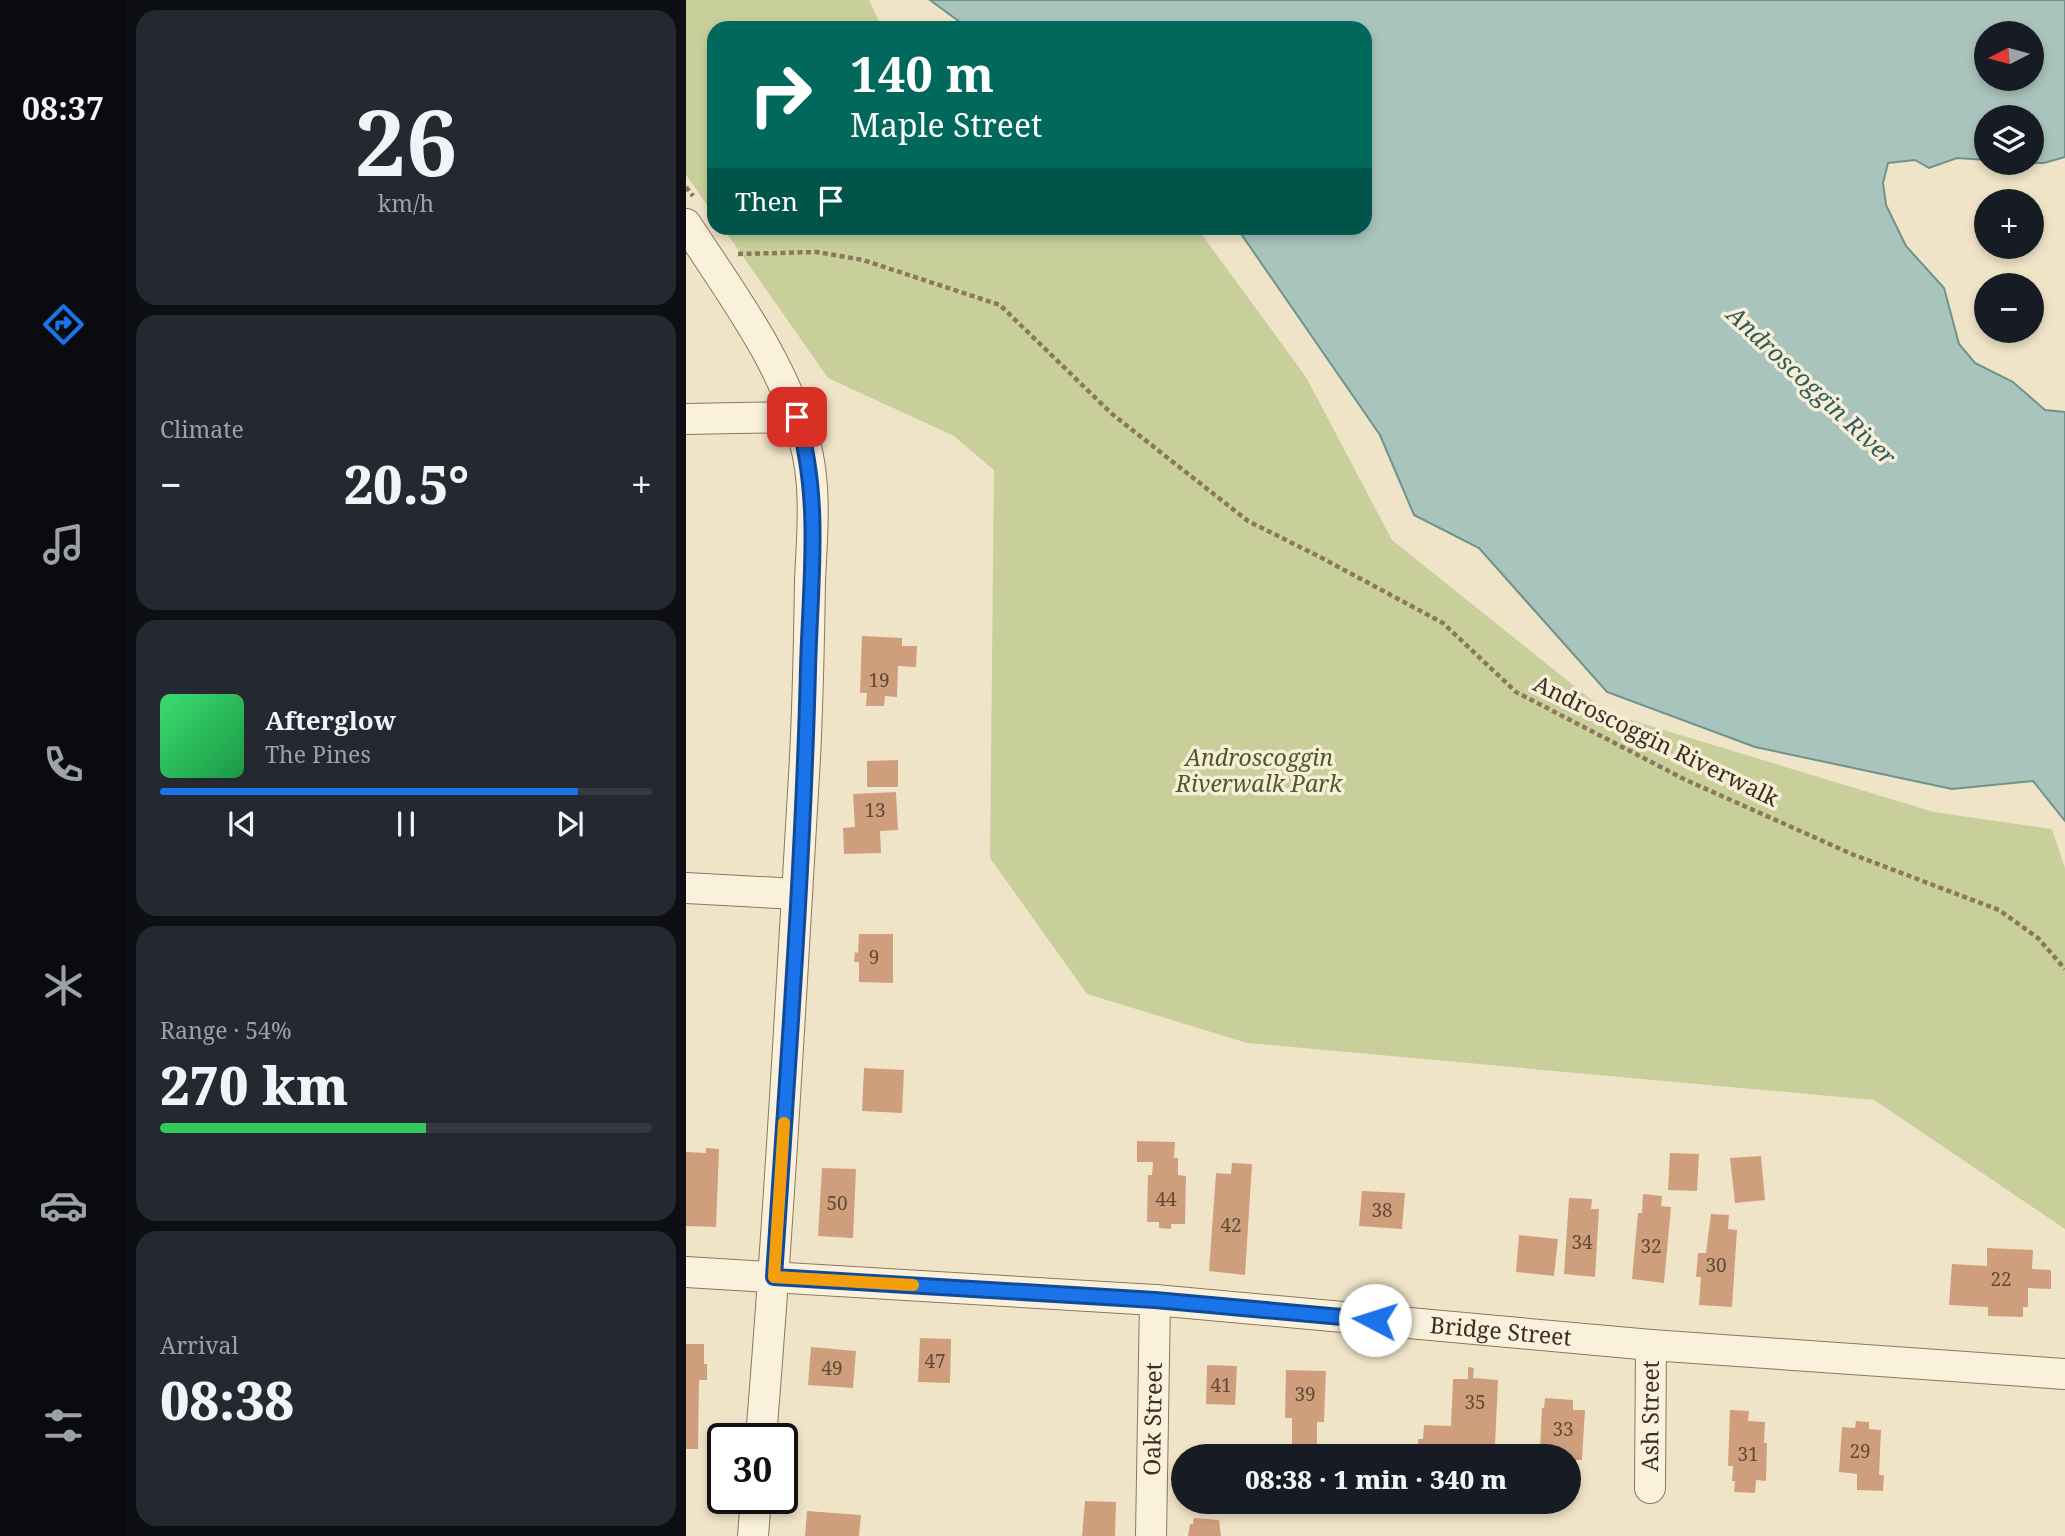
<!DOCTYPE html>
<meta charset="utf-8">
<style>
body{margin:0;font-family:"Noto Serif",serif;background:#242831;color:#f1f3f6;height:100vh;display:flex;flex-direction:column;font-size:26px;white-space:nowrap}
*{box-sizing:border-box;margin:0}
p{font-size:23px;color:#9ea1a6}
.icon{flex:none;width:38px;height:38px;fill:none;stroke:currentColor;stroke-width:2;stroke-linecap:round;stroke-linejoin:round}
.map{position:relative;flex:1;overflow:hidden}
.drawer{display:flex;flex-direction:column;gap:10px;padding:10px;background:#0d0f14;width:560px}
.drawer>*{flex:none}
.top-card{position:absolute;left:21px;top:21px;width:665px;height:214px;border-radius:21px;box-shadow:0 4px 10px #0003;background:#00695c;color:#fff;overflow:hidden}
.needle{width:46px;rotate:264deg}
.fabs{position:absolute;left:1288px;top:21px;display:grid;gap:14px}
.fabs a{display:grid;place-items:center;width:70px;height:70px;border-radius:50%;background:#171b24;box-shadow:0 4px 10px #0003;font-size:35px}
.speed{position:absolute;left:21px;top:1423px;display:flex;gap:14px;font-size:35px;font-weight:700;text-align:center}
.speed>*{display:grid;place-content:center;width:91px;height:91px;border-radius:50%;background:#171b24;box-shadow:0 4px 10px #0003;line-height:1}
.speed .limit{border:4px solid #111;border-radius:10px;background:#fff;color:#111}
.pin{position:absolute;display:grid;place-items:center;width:60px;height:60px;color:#fff;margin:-30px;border-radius:14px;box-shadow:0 4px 10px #0006}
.me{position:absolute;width:77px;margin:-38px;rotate:275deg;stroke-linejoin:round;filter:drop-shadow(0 0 5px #0008)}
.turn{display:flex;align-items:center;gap:24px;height:147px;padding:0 28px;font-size:32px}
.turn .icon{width:91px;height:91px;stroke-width:2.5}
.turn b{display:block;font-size:49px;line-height:60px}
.then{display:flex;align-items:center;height:66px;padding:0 28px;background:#0003;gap:14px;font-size:26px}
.big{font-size:52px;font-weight:800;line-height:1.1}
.drawer .card{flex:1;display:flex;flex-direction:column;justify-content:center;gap:10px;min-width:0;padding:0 24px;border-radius:21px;background:#242831}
.drawer .dial{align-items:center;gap:0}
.dial b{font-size:91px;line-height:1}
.song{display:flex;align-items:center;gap:21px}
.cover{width:84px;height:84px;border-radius:10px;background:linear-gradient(135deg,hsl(140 70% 55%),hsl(140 70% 35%))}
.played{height:7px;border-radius:4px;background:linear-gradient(90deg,#1a73e8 85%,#363941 85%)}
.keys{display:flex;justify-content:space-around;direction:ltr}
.heat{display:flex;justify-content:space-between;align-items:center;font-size:38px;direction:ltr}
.charge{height:10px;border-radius:5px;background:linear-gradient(90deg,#34c759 54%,#363941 0)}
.trip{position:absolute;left:485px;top:1444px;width:410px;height:70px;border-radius:35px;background:#171b24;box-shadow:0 4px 10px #0003;font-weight:800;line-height:70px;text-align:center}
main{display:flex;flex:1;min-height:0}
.tab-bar{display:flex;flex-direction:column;width:126px;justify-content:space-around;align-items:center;background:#090b0e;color:#9ea1a6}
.tab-bar .icon{width:49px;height:49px}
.tab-bar .on{color:#1a73e8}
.tab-bar b{font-size:32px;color:#f1f3f6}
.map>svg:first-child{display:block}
</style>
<main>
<nav class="tab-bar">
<b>08:37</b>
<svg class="icon on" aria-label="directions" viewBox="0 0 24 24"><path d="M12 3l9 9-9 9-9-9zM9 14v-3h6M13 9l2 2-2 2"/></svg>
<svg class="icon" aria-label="music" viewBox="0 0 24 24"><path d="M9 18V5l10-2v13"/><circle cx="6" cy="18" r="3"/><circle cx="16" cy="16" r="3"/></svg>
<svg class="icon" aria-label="phone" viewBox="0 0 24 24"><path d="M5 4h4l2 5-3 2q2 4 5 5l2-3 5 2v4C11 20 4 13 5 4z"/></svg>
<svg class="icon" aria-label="climate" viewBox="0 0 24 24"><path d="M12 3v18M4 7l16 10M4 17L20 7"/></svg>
<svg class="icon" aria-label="car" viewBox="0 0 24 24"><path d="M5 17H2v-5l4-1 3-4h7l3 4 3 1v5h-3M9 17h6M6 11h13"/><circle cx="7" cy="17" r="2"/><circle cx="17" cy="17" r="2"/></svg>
<svg class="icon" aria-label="filters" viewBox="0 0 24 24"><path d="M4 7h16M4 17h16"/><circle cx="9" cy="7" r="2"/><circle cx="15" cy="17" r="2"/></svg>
</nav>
<section class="drawer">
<div class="card dial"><b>26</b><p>km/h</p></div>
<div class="card"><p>Climate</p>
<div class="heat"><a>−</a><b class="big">20.5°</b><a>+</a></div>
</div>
<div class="card">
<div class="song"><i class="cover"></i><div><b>Afterglow</b><p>The Pines</p></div></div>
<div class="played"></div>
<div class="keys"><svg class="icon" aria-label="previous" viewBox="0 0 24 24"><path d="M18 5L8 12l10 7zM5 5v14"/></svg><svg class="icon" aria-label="pause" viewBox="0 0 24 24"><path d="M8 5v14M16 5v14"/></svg><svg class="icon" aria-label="next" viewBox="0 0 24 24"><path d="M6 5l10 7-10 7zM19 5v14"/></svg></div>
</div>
<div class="card"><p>Range · 54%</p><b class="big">270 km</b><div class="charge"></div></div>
<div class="card"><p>Arrival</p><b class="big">08:38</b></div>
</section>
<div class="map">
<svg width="1379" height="1536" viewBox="0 0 1379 1536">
<rect width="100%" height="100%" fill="#f0e4c8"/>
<path fill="#c9cf9b" d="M0,0H183L196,28H28V215L0,175Z
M37,228H511L620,377L706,540L922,713L1248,812L1366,829L1379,868V1229L1188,1100L561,1043L401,994L304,858L308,470L268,436L142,378Z"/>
<path fill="#a9c4bc" stroke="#6f938a" stroke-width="2" fill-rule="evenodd" d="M244,0H1379V157L1358,163H1346V117H1300V160L1271,158L1243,168L1229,160L1202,163L1197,183L1200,205L1220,246L1258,288L1273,344L1289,363L1327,382L1359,410L1379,412V821L1347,781L1266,789L1069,747L921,692L793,548L728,515L694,435L551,228H679V28H282ZM1300,33H1346V79H1300Z"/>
<path fill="#cf9f7d" d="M176,636L216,638V646H231L230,667L212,666L211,697L199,696L198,706H180L181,693H174Z
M212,760V787H181V761Z
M210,792L212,830L194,831L195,853L158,854L157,828L169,827L167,794Z
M173,934H207V983L173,982V962H168L169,952L172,953Z
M178,1068L218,1070L216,1113L176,1111Z
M451,1141L489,1142L488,1158H492V1175L500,1176L499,1224H485V1229L473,1228V1222H461L462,1175H466L467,1162H451Z
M20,1148L33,1149L30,1227L0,1226V1152L20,1153Z
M984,1153L1013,1154L1011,1191L982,1190Z
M1075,1156L1079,1200L1049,1203L1044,1158Z
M546,1163L566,1164L559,1275L523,1271L530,1173L545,1174Z
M136,1168L170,1169L167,1238L132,1236Z
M676,1191L719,1193L716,1229L673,1226Z
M957,1194L976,1196L975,1206L985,1207L978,1283L946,1279L952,1213H956Z
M883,1198L906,1199L905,1209H913L909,1277L878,1274Z
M1025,1214L1043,1215L1042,1229L1051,1230L1046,1307L1013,1305L1015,1277H1010L1012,1253H1020Z
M833,1235L872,1239L868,1276L830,1272Z
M1301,1248L1347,1250L1346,1269L1365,1270V1289L1342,1288V1307H1337V1317L1302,1316V1307L1263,1305L1266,1264L1301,1266Z
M234,1338L265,1339L264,1383L232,1382Z
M0,1344H18V1364H21V1380H13L12,1449H0Z
M125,1347L170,1351L167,1388L122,1385Z
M521,1365L551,1366L549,1405L520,1404Z
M782,1367L788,1368L787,1378L812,1380L809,1446L786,1445V1454L734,1456L735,1450H732V1439H737L738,1425L765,1426L767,1379H782Z
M600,1370L640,1371L638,1422H631V1447H606V1418H599Z
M859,1398L887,1400V1410H899L896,1460H882V1456H864L865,1451L854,1450L856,1408H858Z
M1044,1410L1063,1411L1062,1421L1079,1422L1078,1443H1081L1080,1481L1070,1480L1069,1493L1048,1492L1049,1481H1046L1047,1466H1042Z
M1170,1421L1183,1422V1429L1195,1430L1193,1475H1198L1197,1491L1171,1490V1474L1153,1472L1156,1427L1169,1428Z
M399,1501L430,1502L429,1536H396Z
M121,1511L175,1515L173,1536H119Z
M508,1518L533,1520L535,1536H502L504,1524H507Z"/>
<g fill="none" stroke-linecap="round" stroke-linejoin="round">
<defs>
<g id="minor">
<path d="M0,224C45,293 98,363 119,443C131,487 126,536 124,581C123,646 122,710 118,775C105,996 93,1218 75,1438"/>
<path d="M0,419L111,417"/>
<path d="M0,888L111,894"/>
<path id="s1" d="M0,1272L469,1300L965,1345L1379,1374"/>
<path id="s2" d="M964,1488L965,1345"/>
<path d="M67,1536L70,1498"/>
<path id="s3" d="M465,1536L469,1300"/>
</g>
</defs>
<use href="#minor" stroke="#8d765c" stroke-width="32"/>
<path stroke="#8d765c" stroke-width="4.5" stroke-dasharray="5 3.5" stroke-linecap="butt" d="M0,187L7,196
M52,254L131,252L177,260L314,305L426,414L562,521L634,557L757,623L830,692L1000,780L1168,855L1313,910L1352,938L1379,969"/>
<use href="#minor" stroke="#faf1dc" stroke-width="30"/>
</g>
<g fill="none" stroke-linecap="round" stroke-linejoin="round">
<defs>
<path id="route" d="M111,417C136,498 124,585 122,669C117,872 101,1075 88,1277L469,1300L689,1320"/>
</defs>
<use href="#route" stroke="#114b97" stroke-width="18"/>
<use href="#route" stroke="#1a73e8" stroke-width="12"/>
<path stroke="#f59e0b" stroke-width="12" d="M98,1123L88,1277L227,1285"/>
</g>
<g text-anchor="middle" stroke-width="7" stroke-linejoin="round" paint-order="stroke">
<g font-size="19" fill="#624a37">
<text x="193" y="687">19</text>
<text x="189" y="817">13</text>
<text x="188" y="964">9</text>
<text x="480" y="1206">44</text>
<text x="151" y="1210">50</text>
<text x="696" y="1217">38</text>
<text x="545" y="1232">42</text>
<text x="896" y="1249">34</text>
<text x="965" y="1253">32</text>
<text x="1030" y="1272">30</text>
<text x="1315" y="1286">22</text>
<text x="249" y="1368">47</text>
<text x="146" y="1375">49</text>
<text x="535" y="1392">41</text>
<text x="619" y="1401">39</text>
<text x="789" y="1409">35</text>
<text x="877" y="1436">33</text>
<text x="1174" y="1458">29</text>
<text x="1062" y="1461">31</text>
</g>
<g font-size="23" fill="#3d2e20" stroke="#f7eed8">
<text transform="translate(970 741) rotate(26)" y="8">Androscoggin Riverwalk</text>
<text dy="8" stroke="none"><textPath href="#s1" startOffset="817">Bridge Street</textPath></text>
<text dy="8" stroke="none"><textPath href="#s2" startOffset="72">Ash Street</textPath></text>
<text dy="8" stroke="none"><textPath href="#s3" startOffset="117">Oak Street</textPath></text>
</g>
<g font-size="23" font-style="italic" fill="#4d5a26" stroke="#f7eed8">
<text x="573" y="766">Androscoggin<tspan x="573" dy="26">Riverwalk Park</tspan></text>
</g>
<g font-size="24" font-style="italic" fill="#2f5d5a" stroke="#f7eed8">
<text transform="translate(1125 386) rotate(43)" y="8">Androscoggin River</text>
</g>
</g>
</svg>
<div class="fabs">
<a><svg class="needle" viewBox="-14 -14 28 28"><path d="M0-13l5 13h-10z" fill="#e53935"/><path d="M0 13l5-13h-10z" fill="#9ea1a6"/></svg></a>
<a><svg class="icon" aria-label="layers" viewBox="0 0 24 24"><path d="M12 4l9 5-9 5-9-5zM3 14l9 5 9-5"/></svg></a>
<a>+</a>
<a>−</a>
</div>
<div class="speed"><div class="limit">30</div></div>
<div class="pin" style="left:111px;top:417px;background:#d93025"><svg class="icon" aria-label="arrive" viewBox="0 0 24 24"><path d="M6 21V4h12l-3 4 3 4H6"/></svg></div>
<svg class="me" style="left:689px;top:1320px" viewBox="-20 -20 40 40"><circle r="19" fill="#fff"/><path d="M0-13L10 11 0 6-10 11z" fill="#1a73e8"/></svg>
<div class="trip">08:38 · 1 min · 340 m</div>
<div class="top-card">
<div class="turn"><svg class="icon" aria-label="right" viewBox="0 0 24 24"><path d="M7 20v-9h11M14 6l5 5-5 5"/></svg><div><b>140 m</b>Maple Street</div></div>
<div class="then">Then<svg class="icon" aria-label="arrive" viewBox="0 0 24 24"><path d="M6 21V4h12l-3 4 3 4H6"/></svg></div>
</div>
</div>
</main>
